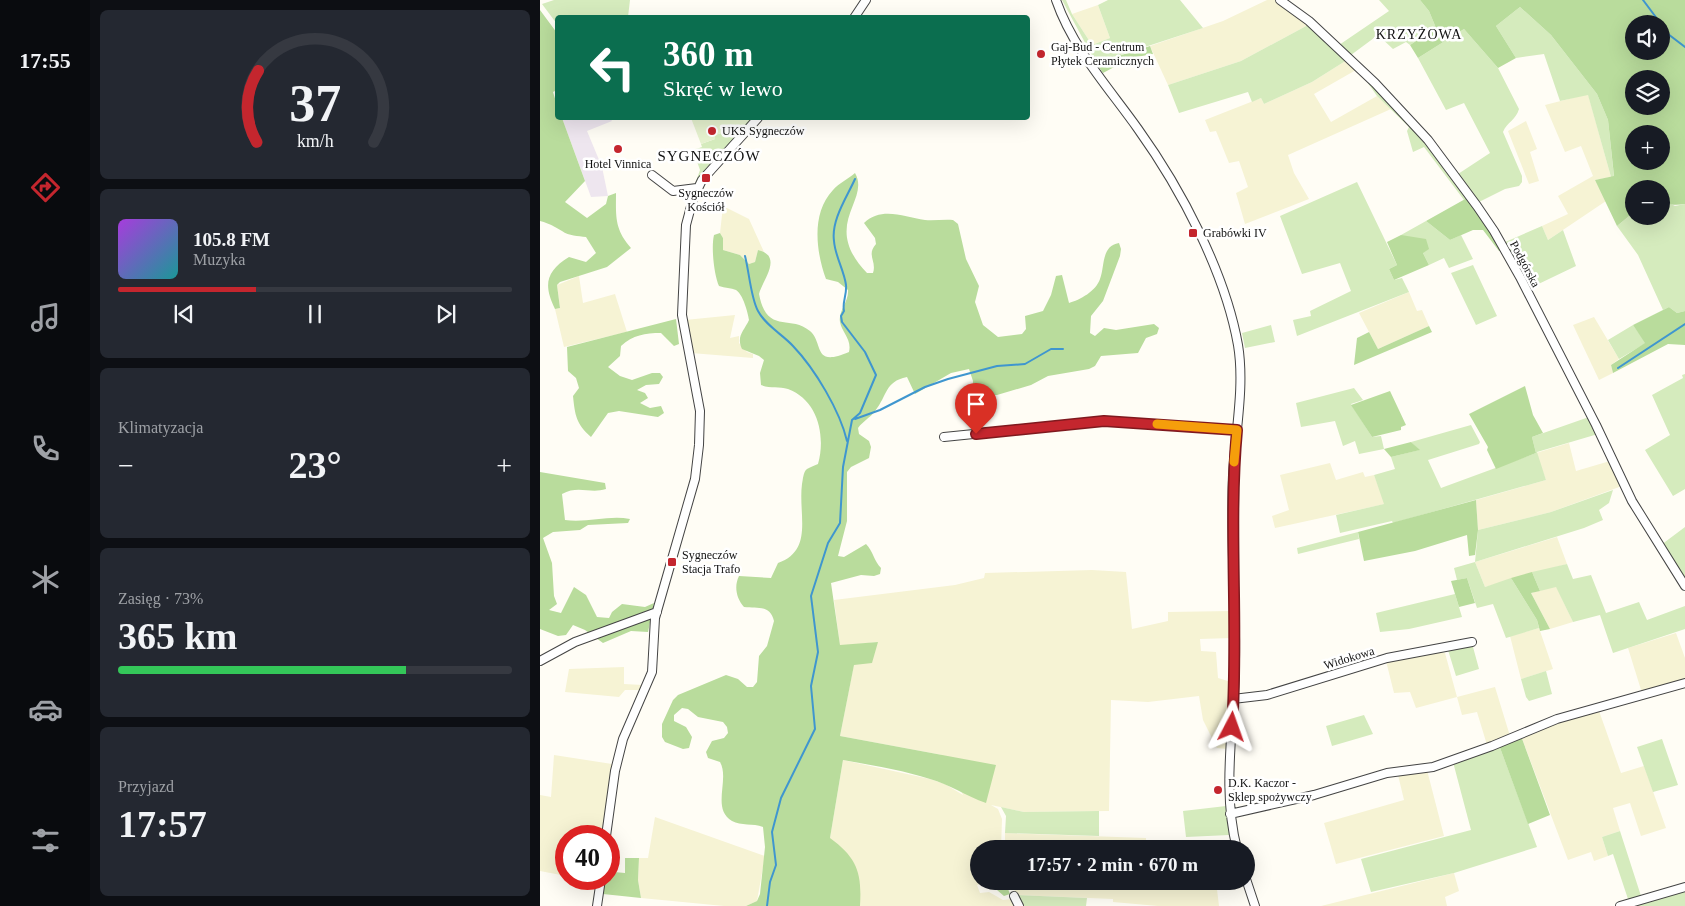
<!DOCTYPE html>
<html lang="pl">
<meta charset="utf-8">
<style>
body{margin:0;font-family:"Times New Roman",serif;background:#242831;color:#f1f3f6;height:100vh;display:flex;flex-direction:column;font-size:19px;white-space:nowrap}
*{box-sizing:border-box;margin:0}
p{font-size:16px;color:#9ea1a6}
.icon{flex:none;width:28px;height:28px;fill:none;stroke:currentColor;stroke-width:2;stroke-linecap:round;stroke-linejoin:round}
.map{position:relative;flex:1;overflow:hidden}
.side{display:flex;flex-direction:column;gap:10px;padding:10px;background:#0d0f14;width:450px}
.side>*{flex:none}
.banner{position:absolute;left:15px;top:15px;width:475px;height:105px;border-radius:5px;box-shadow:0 5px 20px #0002;background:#0b6e4f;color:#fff;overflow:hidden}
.fabs{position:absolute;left:1085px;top:15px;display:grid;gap:10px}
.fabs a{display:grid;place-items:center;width:45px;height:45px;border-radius:50%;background:#171b24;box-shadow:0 5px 20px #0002;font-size:25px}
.speed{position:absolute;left:15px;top:825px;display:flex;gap:10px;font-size:25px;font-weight:700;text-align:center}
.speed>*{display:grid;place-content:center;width:65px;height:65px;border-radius:50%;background:#171b24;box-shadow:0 5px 20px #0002;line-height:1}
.speed .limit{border:8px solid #d22;background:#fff;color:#111}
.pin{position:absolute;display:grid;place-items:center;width:42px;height:42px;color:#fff;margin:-51px -21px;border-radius:50% 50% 50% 0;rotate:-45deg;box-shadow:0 0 5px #0007}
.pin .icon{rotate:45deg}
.me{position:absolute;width:55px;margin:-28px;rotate:4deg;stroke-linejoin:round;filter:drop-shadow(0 0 4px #0008)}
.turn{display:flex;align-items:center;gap:18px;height:105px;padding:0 25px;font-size:22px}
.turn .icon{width:65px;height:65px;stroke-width:2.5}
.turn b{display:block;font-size:35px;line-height:42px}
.big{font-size:38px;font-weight:700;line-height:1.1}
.side .widget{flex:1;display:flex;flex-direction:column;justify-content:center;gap:8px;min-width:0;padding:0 18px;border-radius:8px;background:#242831}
.side .dial{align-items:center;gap:0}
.dial svg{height:130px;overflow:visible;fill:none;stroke:#363941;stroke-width:7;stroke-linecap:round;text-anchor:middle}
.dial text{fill:#f1f3f6;stroke:none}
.song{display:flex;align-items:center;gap:15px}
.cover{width:60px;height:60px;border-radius:8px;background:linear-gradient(135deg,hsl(280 70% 55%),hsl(180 70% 35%))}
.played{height:5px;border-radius:2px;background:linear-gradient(90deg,#c4262e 35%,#363941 35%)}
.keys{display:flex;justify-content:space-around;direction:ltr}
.heat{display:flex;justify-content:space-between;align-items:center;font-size:28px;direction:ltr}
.charge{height:8px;border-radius:4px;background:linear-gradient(90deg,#34c759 73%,#363941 0)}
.trip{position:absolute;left:430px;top:840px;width:285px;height:50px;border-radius:25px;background:#171b24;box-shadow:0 5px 20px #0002;font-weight:700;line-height:50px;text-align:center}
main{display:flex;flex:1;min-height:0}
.menu{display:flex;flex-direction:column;width:90px;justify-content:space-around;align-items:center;background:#090b0e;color:#9ea1a6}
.menu .icon{width:35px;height:35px}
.menu .current{color:#c4262e}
.menu b{font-size:22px;color:#f1f3f6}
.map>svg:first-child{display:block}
</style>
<main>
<nav class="menu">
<b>17:55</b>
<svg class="icon current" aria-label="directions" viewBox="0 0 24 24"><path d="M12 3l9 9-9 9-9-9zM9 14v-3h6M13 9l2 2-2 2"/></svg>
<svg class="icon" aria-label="music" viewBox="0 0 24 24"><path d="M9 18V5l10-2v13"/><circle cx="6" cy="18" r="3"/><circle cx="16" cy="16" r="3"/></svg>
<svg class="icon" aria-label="phone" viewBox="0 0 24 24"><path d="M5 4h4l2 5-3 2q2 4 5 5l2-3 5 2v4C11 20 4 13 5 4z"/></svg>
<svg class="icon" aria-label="climate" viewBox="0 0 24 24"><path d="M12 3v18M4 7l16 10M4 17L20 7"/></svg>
<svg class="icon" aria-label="car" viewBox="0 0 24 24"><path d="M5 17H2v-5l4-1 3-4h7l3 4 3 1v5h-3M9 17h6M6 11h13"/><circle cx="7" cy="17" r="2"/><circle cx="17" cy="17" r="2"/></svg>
<svg class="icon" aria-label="filters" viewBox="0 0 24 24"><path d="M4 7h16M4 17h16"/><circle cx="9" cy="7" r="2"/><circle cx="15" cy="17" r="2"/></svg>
</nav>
<section class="side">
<div class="widget dial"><svg viewBox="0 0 100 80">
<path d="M14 69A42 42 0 1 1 86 69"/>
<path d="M14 69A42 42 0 0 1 15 25" stroke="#c4262e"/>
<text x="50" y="56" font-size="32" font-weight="700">37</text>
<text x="50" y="72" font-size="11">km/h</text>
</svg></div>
<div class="widget">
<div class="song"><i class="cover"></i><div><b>105.8 FM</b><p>Muzyka</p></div></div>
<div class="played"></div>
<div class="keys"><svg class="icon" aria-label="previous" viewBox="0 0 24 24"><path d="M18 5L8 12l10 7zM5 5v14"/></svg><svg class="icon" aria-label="pause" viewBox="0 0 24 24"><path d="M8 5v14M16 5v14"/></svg><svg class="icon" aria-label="next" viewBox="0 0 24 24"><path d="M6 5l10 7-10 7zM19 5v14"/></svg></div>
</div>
<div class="widget"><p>Klimatyzacja</p>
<div class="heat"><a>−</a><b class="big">23°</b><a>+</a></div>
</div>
<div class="widget"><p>Zasięg · 73%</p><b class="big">365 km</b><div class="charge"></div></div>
<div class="widget"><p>Przyjazd</p><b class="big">17:57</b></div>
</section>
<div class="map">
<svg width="1145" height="906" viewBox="0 0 1145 906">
<rect width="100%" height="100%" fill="#fffdf5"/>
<path fill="#eee6ef" d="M22,118H70L72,121L47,131L62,167L68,196L51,197Z"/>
<path fill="#f6f3d4" d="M727,0H735L768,25L701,61L628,85L610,46L683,21Z
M558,5L570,38L552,45L532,14Z
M807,60L816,70L774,94L791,122L837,96L851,109L748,155L754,173L769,199L705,224L696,193L708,187L699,161L689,163L676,131L670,132L665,120L721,98L724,104L772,82Z
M1048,94L1071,177L1055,180L1066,201L1008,240L1002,226L1028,214L1018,196L1053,176L1041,146L1025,152L1005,105Z
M986,121L997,149L990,152L999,181L989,184L968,131Z
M183,206L209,219L224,252L218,250L215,262L209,264L200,255L183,250V238L180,233Z
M39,276L43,303L75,294L87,332L24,347L15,309L20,308L17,285Z
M869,292L877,311L882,310L889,326L838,349L819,313Z
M195,315L190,338L199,336V343L207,352L213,354V358L151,353L145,320Z
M1054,317L1079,359L1071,365L1073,373L1059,380L1033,325Z
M1029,443L1036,471L1070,461L1082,486L1011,512L938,530L936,500L1006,480L996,453Z
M790,463L796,480L823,472L825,477L834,475L845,504L735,528L732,516L749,510L740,475Z
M1017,537L1027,564L945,587L935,562Z
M552,570L586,572L592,629L628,621V612L691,611L692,638L660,639L661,651L676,652L678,678L691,682L687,749L677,748L663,720L659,696L608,702L571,700L569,811L484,812L451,805L458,809L462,819L461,849H439V881H452L437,885L440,893L449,892L463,900L472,899L475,906H320L290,838L303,760L390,779L405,784L423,795L402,755L300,736L314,664L338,642L300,646L294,600L415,585L444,578L445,573Z
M1016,586L1033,622L1010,629L991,593Z
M999,628L1013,669L981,679L970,636Z
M1136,633L1145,658V680L1102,693L1088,648Z
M901,652L905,653L917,697L955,687L970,736L947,745L937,712L922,715L917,697L876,708L870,692L854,693L846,661Z
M84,667V684L103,685L99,690H85L79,697L25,692L29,669Z
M1058,708L1081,773L1104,766L1126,828L1101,836L1090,803L1073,808L1080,831L1062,837L1068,856L1054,861L1051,852L1028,860L981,736Z
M14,755L72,764L64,836H26V876L0,871V795L11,797Z
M887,770L904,836L796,864L784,823L864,800L858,775Z
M115,817L225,856L217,901L206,906H184L101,898L98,880L99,858H108Z
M465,833L606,838V849H465Z
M914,873L919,891L905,897L907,906H781Z
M471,881H676L679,906H618L573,902V899L476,895Z"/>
<path fill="#d5ebbd" d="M14,0H90L88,17L18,18L17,24L2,4L0,1L2,4Z
M522,0H526L532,14L552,45L570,38L558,5L568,0H640L663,28L556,63Z
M839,0H880L889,11L896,28L870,45L866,42L853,49L838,35L811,55L799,45L849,11Z
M980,7L1011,35L1057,94L1068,120L1074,177H1071L1048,95L1020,101L1004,54L976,58L956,26Z
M768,25L807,60L772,82L724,104L721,98L712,102L708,92L639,113L628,85L701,61Z
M924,29L958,68L979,109C976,120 967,122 963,132L982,176V182L979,186L965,189L939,202L918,174L950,153L924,103L906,110L878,58Z
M818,69L886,140L927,198L924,200L884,147L873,152L867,131L869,127L837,96Z
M210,118H214L176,157L155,184L160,170L153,150L162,147L161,144L175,139V135L202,127Z
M817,182L857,265L849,269L854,280L862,278L869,292L757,336L753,320L771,316L770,311L811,291L800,263L762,274L740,216Z
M1121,199L1135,206L1145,204V311L1137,313L1129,307L1123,310L1098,255L1077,226L1094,212V216H1121Z
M886,221L910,240L921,235L933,259L909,268L904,258L889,265L883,253L861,235Z
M1002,226L1008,240L1023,230L1036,266L988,289L963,243Z
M933,265L957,316L936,325L911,273Z
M731,325L735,342L705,348L702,333Z
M1093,325L1106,343L1079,359L1068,340Z
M1145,374V489L1133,496L1105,450L1130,435L1112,395L1143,378L1142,375Z
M814,388L823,400L811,404L832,437L841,436L844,449L819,454L815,441L803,446L795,421L761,427L756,403Z
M1049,417L1058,434L997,452L1006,480L853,523L852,521L800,533L796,515L844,504L834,475L855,469L851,457L879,450L871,442L931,425L940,442L939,444L888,460L901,488L996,453L992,437Z
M1073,490L1069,503L1059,510L1063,520L1044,528L935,562L945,587L971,578L997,620L999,628L966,638L953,604L937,608L927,578L917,580L914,568L935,562L938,530L1011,512Z
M1145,527V580L1121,545Z
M818,532L819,539L758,554L757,548Z
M1027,564L1033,579L1051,575L1066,613L1099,602L1107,620L1145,606V629L1073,653L1060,615L1033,622L1016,587L1000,591L992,572Z
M915,594L922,617L869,629L840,632L836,613Z
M930,645L933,647L939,669L916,676L908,650Z
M1006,671L1012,694L989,701L986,697L981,679Z
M824,715L833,734L792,746L786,726Z
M1122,739L1138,785L1113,792L1097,747Z
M959,745L997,847L914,873L831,892L821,859L931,830L913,762Z
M686,806L689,835L646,837L643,811Z
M461,807L484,812L559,811V836L465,833L466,816Z
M1080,831L1101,896L1088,899L1073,854L1068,856L1062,837Z
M1145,891V906H1090Z
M476,895L547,898L546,906H483Z"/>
<path fill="#b9dc9c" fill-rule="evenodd" d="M880,0H1145V204C1137,205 1127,206 1121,199V189H1094V212L1077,226L1055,180L1074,176L1068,120L1057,94L1011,35L980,7L956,26L976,58L958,68L924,29L878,58L870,45L896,28L889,11ZM1094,24H1121V51H1094ZM1094,79H1121V106H1094ZM1094,134H1121V161H1094Z
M0,10L17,33V90L13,92L17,105L18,118H22L45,181L25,202L47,218L66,204L68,196L76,193C76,215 74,229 91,248L67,267L20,282L17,285L20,308L15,309C3,285 6,271 29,257L46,262L56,253L46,237C38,236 29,236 22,231C13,226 11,224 0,221Z
M610,46L613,54L591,58L563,73L556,63Z
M315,173C331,201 280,224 327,273H333C337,261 326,255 336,244L335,238L324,223C342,206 364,217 385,220C394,221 404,219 413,220L418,224L426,259L439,286L435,302L443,325L458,337L482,334L486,329L485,316L503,311L511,295L516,276L522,275L529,303C540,300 556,291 560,279C565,266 561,246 579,243L581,249L580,256L563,301L551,316L550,333L555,336L564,328L576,330L614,324L619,328L617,334L606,338L598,353L561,356L555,366L549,369L508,376L491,385L457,395H432L433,381L429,369L411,373L375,394L367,377C344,382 348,395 335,411C330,418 323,421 318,428L319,434L329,441L331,447L329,458L311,467L307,472V521L298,556L304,557L326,544C333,551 334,561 341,568L340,574L334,576L321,575L291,583L300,645L338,642L332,663L314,665L300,736L456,765L446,803C426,796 409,784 390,779C362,770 331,765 303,760L290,838C317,858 322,872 320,906H206L217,901L220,894L225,847L223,827C213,823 201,826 192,821C171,809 190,779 180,762L168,758L166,752L172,741L184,738L188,733L187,727L183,722L158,717L148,709L142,708L134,715V721L146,727L152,737L149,748L143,749L125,742L122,737V724L133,700L138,695L186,675L198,679L207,687H213L217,682L219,656L227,646L234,621C230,604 217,609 204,607C196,598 194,586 199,576L231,578L238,563C274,550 258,515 262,484C263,480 263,472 267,469C270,467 274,466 278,464C286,436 278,400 248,389C239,386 230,389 221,385L220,373L224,360L219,356L202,349C196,336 204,331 209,320C208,313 203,294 196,290C191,288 185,288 179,286C174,275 171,247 174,235L180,233L183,238V250L200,255L209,264L215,262L218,250C244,256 222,281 219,294C227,335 249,314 270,331C284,343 272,368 309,352C312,339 302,333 300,322C298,311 309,302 308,290L298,282L286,279C276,252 271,213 293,190C299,183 308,179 315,173Z
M927,198L962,250L959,251L943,230H933L910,240L886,221Z
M861,235L886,239L889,249L883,253L889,265L854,280L849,269L857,265L847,242Z
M1129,307L1137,313L1145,311V345L1128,344L1073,373L1071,365L1105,343L1093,325Z
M136,319L139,344L134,346L121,333C105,333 93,335 81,346L80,356L68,367L80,376L92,380L112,373H120L123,377L119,384L106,385L97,390L105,393L108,398L100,403L110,408L121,406L124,413L118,417L79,411L68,413L51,437C36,424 35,415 33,396L39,388L36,378L28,371L27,347Z
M889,326L892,332L814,365L817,338L829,332L838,349Z
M985,386L993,415L1003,433L992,437L996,453L956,469L947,450L948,447L929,414Z
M850,391L866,425L861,427V430L832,437L811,405Z
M871,442L880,450L851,457L844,449Z
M0,472L65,483L66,489C50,494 38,485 22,494L25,520C47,523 69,515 90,519L88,523L48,525L40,530L13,532L3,538L12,563L14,596L17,604L9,610L21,613L34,587L46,595L57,617L69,618L72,612L82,604L105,607L114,603L108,632L91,631L63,643L45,630L33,625L26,635L18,636L0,629Z
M936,500L938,530L935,555L929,556L927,535L875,551L824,561L818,532Z
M992,572L1000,591L991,593L1010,629L1000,631L997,620L971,578Z
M927,578L935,603L919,607L911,581Z
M981,736L1010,815L988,824L959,745Z
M72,846L71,863L74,872L85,873V858H99L98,880L101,898L63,894L64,879H69V848Z
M455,881H465L470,894L464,896L457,890Z"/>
<path fill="#e6f2cf" d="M151,118H210L202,127L175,135V139L161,144Z"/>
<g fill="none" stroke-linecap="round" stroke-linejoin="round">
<path stroke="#3f96cf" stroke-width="2" d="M1103,0L1121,24
M1121,24L1128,34L1145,47
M205,256C209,271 211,299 218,311C226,326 242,334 253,346C275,369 300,411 307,441
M1078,368L1145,324
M315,419L340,410L385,387L408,379L457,366L485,364L511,349H523
M227,906L230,882L236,865L232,832L241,798L275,729L271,686L278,652L271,596L288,543L300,523L303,467L312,420L320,413L336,375L325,352L302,322L301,316L304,311C302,302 307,295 306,285C304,270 295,256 294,241C291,220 307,197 315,179"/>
<defs>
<path id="minor" d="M516,0C533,49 569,88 598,129C641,189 685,272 698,345C705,387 695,433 693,475C690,537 696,599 695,660C695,723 681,787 697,849
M740,0L769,21L835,83L888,140L937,206L954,231L980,277L1056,425L1092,501L1145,586
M314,18L326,0
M112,175L133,191L157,188
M404,437L564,421L697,430
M0,661L35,642L117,612
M693,699L727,695L847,658L932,642
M690,814L774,795L847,773L893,767L952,746L1017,719L1145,683
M66,836L75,771L83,739L112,672L115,618L155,479L159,445L160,411L142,315L146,225L153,199L162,180L218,118
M706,879L715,906
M474,896L479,906
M57,906L61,879
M1080,906L1145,887"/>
</defs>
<use href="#minor" stroke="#444" stroke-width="10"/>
<use href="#minor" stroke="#fff" stroke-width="8"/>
</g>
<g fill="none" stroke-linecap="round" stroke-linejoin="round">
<defs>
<path id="route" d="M436,434L564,421L697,430C688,529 699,628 692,727"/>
</defs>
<use href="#route" stroke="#7f191e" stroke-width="12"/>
<use href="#route" stroke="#c4262e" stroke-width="9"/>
<path stroke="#f59e0b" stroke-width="9" d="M617,424L697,430L694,462"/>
</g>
<g fill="#c4262e" stroke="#fff" stroke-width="2">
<circle cx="501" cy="54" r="5"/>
<circle cx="172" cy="131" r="5"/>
<circle cx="78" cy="149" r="5"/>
<rect x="161" y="173" width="10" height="10" rx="2.5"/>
<rect x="648" y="228" width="10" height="10" rx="2.5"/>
<rect x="127" y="557" width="10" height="10" rx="2.5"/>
<circle cx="678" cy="790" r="5"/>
</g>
<g text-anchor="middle" stroke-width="5" stroke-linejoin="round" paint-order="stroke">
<g font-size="12" fill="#111" stroke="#fff" text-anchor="start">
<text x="511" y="51">Gaj-Bud - Centrum<tspan x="511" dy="14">Płytek Ceramicznych</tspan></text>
<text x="182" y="135">UKS Sygneczów</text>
<text x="78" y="168" text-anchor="middle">Hotel Vinnica</text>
<text x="166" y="197" text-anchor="middle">Sygneczów<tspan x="166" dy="14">Kościół</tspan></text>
<text x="663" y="237">Grabówki IV</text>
<text x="142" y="559">Sygneczów<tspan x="142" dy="14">Stacja Trafo</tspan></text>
<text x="688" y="787">D.K. Kaczor -<tspan x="688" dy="14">Sklep spożywczy</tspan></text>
</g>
<g font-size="12" fill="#111" stroke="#fff">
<text transform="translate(985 264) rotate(62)" y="4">Podgórska</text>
<text transform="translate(809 658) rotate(-17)" y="4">Widokowa</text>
</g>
<g font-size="14" letter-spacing="1" fill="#111" stroke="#fff">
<text x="879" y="39">KRZYŻOWA</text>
</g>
<g font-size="15" letter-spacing="1" fill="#111" stroke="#fff">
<text x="169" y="161">SYGNECZÓW</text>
</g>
</g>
</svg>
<div class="fabs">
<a><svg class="icon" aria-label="sound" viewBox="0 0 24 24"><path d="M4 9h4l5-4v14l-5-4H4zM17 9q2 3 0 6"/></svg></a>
<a><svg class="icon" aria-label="layers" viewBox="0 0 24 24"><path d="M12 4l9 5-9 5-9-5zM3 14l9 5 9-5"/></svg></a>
<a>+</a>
<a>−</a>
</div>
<div class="speed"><div class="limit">40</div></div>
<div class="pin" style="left:436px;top:434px;background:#d93025"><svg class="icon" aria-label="arrive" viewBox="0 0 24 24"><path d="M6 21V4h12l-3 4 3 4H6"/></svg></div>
<svg class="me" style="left:692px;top:727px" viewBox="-20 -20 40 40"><path d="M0-17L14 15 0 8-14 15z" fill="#c4262e" stroke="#fff" stroke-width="4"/></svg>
<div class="trip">17:57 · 2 min · 670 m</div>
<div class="banner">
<div class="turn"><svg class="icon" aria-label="left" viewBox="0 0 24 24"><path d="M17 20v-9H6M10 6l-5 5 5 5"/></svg><div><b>360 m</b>Skręć w lewo</div></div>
</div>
</div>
</main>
